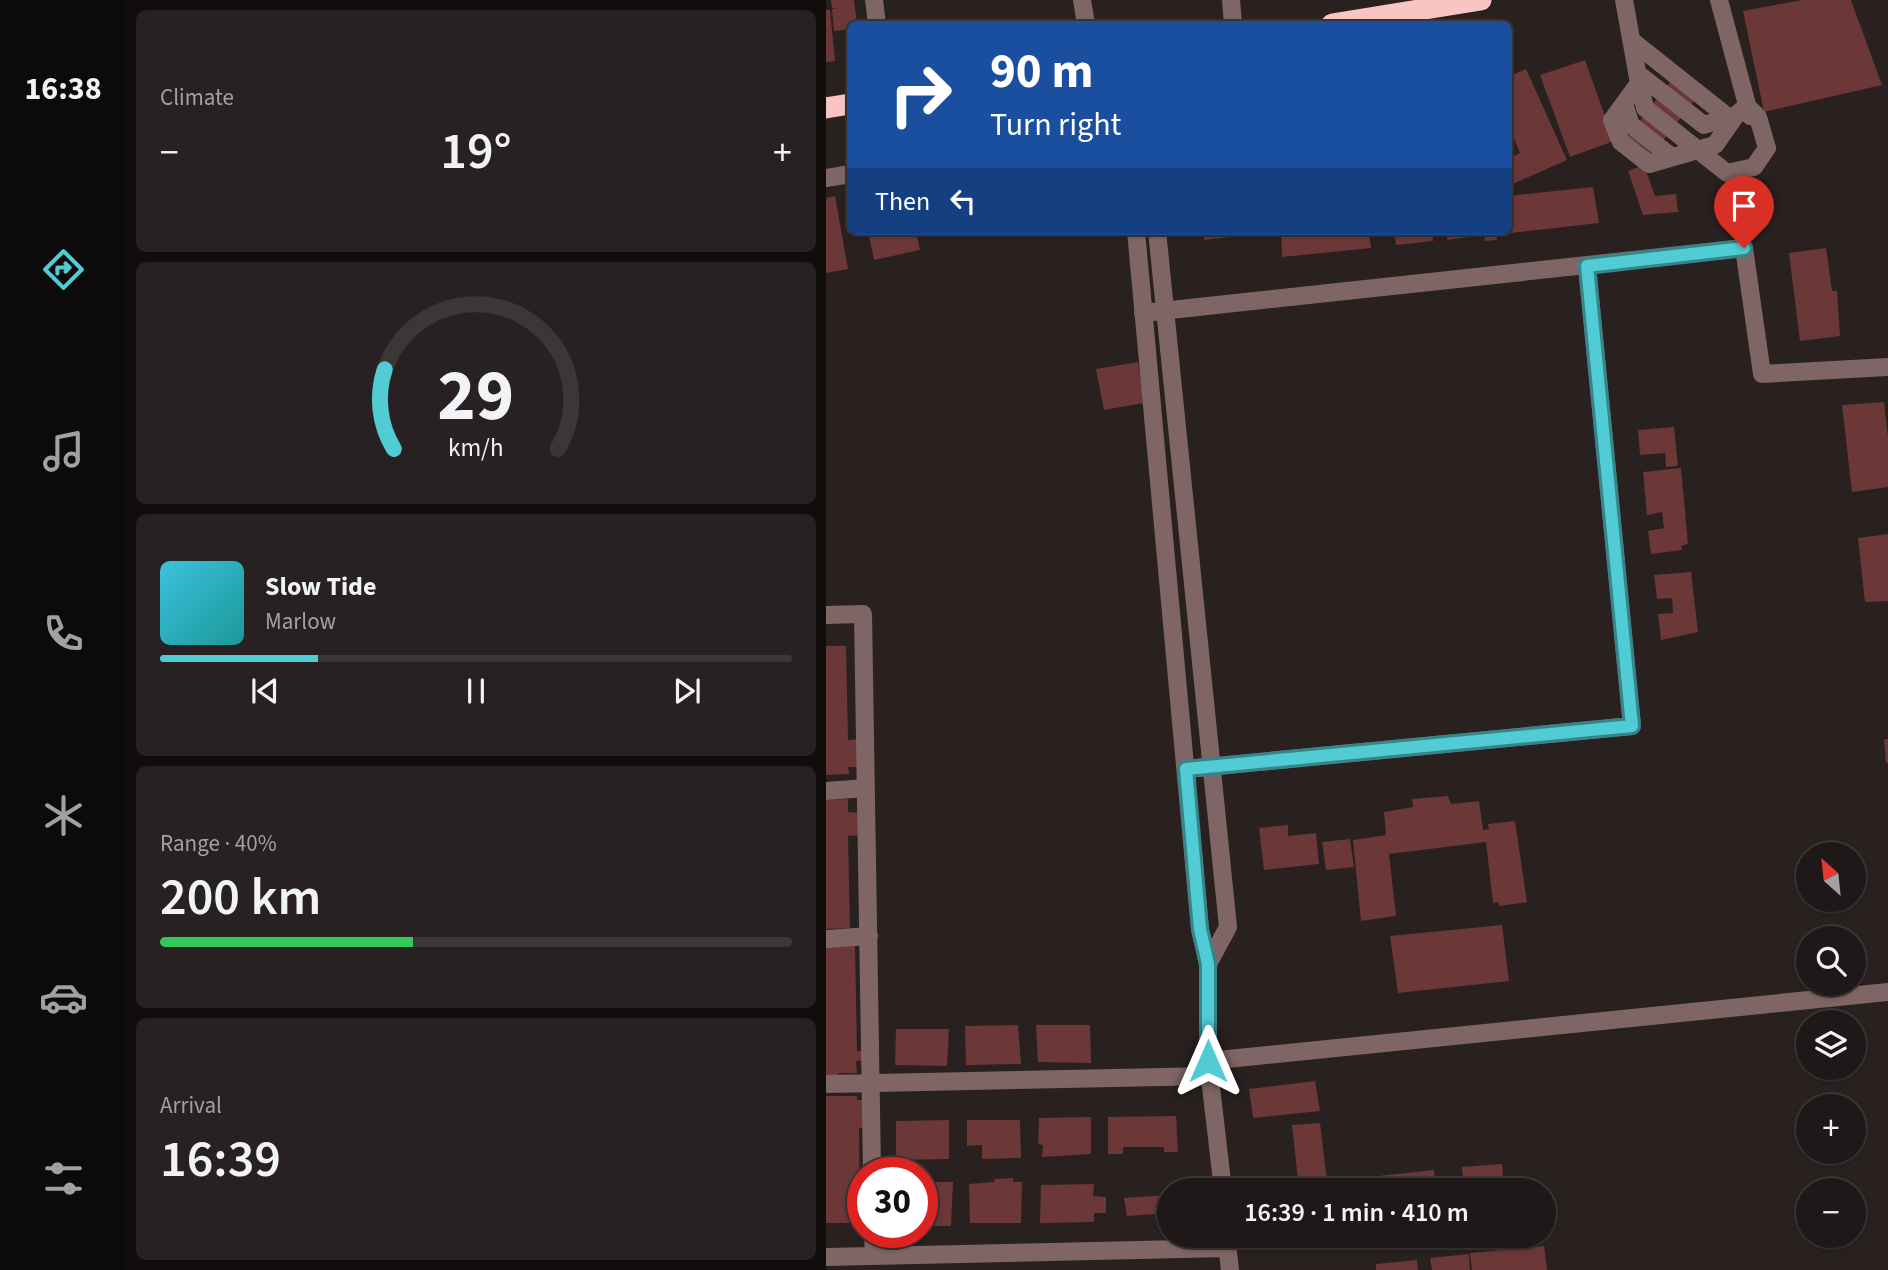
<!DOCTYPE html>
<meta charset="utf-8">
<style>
body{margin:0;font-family:"Source Sans 3",sans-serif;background:#272121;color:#f1f3f6;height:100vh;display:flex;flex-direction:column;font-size:26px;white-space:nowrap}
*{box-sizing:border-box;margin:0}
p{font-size:23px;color:#a1a0a2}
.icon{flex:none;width:38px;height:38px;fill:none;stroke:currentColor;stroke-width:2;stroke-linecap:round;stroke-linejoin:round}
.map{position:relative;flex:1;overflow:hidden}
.details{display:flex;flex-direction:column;gap:10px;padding:10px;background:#110d0d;width:700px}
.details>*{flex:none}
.banner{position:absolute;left:21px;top:21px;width:665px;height:214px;border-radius:10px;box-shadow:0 2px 5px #0004,0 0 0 2px #3c3737;background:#1a4fa0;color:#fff;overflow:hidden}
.needle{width:46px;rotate:333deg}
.fabs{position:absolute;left:970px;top:842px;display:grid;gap:14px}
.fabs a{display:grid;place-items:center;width:70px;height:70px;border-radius:50%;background:#1f1818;box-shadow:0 2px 5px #0004,0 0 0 2px #3c3737;font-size:35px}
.speed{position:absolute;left:21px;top:1157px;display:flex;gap:14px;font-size:35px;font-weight:700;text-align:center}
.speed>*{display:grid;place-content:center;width:91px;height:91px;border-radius:50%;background:#1f1818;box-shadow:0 2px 5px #0004,0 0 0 2px #3c3737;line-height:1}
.speed .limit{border:10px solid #d22;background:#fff;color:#111}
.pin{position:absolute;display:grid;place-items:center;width:60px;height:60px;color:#fff;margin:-72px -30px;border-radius:50% 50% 50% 0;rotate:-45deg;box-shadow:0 0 7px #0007}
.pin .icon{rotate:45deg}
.me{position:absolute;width:77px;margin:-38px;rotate:0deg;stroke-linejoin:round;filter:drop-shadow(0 0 5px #0008)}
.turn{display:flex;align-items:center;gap:24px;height:147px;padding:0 28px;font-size:32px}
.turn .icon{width:91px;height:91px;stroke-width:2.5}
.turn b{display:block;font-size:49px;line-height:60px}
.then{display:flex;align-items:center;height:66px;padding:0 28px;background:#0003;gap:14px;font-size:26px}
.big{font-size:52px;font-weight:600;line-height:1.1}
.details .widget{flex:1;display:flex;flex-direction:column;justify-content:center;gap:10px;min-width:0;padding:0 24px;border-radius:10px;background:#272121}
.details .dial{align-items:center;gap:0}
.dial svg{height:182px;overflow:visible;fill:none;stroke:#3c3737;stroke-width:7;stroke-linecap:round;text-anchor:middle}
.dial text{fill:#f1f3f6;stroke:none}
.song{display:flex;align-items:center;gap:21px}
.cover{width:84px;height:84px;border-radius:10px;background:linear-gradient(135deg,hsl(190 70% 55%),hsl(180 70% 35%))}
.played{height:7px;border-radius:4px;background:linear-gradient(90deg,#51ccd4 25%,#3c3737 25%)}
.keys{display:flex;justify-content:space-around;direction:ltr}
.heat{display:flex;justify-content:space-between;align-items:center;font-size:38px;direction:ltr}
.charge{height:10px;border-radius:5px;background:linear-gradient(90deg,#34c759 40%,#3c3737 0)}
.trip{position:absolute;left:331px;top:1178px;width:399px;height:70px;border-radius:35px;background:#1f1818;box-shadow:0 2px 5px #0004,0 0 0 2px #3c3737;font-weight:600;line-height:70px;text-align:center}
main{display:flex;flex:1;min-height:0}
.tab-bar{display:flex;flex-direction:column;width:126px;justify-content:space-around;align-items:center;background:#0c0a0a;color:#a1a0a2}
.tab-bar .icon{width:49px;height:49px}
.tab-bar .active{color:#51ccd4}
.tab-bar b{font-size:32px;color:#f1f3f6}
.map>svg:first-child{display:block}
</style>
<main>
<nav class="tab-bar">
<b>16:38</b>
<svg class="icon active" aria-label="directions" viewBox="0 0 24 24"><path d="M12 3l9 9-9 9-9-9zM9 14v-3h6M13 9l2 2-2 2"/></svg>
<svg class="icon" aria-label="music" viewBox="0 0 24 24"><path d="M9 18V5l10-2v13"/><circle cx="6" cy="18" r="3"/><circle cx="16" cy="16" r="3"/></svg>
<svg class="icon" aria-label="phone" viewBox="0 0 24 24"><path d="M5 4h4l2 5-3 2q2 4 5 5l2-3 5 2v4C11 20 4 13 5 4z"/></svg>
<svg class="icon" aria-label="climate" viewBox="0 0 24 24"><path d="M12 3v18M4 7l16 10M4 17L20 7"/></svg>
<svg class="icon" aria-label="car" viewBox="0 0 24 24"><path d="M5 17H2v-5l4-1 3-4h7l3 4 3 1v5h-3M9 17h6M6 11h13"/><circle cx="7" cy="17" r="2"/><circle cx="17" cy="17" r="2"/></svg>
<svg class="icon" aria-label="filters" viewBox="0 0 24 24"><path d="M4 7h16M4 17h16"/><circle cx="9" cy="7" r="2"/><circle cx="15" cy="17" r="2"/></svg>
</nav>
<section class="details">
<div class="widget"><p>Climate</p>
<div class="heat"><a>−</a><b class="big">19°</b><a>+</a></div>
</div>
<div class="widget dial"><svg viewBox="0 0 100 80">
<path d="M14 69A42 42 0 1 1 86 69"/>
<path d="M14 69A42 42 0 0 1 10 34" stroke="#51ccd4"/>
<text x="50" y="56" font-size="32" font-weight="700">29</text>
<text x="50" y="72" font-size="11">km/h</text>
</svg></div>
<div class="widget">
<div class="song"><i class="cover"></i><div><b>Slow Tide</b><p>Marlow</p></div></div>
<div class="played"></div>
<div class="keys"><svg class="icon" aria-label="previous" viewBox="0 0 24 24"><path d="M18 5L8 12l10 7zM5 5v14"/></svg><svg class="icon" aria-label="pause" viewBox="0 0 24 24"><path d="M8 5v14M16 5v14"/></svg><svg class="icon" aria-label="next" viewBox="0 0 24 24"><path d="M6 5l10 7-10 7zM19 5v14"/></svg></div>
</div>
<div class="widget"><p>Range · 40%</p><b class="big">200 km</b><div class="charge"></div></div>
<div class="widget"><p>Arrival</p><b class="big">16:39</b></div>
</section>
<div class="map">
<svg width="1062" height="1270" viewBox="0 0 1062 1270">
<rect width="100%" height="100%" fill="#292020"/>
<path fill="#6b3737" d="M5,0H28L31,24H24V29L8,31L6,9H11L6,8Z
M976,0H1025L1056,85L938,112L917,11Z
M0,10H4L9,61L0,62Z
M759,60L788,141L744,157L714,75Z
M700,69L741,160L682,186V159L694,153L685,132L682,134V77Z
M852,72L876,91L818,165L829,196L850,194L852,212L817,215L802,171L818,165L794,146Z
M767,187L773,223L685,233L682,196Z
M9,196L22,269L0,273V198Z
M42,231H90L94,250L48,260Z
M378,231H412L413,236L378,240Z
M455,231H543L545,248L456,257Z
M568,231H612L613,234H607V241L570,245Z
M620,231H670L671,240L659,241L658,235L621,240Z
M1000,248L1006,291H1011L1014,336L974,341L963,253Z
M312,362L318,403L278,410L270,369Z
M1058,402L1062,437V487L1026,492L1016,405Z
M848,427L852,466L840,467L839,453L814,455L812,430Z
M855,468L862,544L855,546L856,550L825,554L822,531L838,528L836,512L821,515L817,472Z
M1062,534V601L1039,602L1032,538Z
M865,572L872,632L835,640L832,614L847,613L846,598L831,599L828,575Z
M0,646H20L22,740L35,739L37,767H22L23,774L0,775Z
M1058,739H1062V763H1060Z
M622,796L625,804L653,801L657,830L663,829L662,824L689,821L701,902L673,906L672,902L667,903L660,842L563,854L570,916L535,921L527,840L560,835L558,812L587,807L586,799Z
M22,799V812L35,813L36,835L22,836L24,928L0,929V800Z
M462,825V836L490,833L493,864L438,870L433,828Z
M524,839L528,867L500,870L496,842Z
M676,925L683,981L572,993L564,936Z
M0,945H29L31,1051H43V1060L30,1061L31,1073H12V1078H0Z
M192,1025L195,1064L140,1065L139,1026Z
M210,1025H264L265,1063L212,1062Z
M70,1029H123L121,1066L69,1065Z
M489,1081L494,1111L427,1118L423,1089Z
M0,1096H31V1100H40L41,1128H33L34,1223H0Z
M350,1116L352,1152H338V1147H297V1154H282V1117Z
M265,1117V1154L216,1157L217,1145L212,1144L213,1118Z
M123,1120V1159L70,1160V1121Z
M141,1120H194L195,1158L156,1159V1145L141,1146Z
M494,1123L502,1190H473L466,1125Z
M676,1164L678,1190H638L636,1167Z
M608,1170L610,1190H516L515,1180Z
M187,1178V1182H196L195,1223H144L143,1184L168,1182L169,1179Z
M104,1182H127L125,1226H96V1187L104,1186Z
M268,1184L267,1196L280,1197V1213H268V1222L214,1223L215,1185Z
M343,1195V1213L301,1216L298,1198Z
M718,1246L721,1270H646L644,1253Z
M643,1254L644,1270H606L604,1258Z
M591,1260L592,1270H550V1264Z"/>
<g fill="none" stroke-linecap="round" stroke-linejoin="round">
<path stroke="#7f6564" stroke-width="18" d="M48,0L51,24
M256,0L260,24
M405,0L407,24
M798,0L813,83L786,120L795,142L823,164L889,145L910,115L921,106
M893,0L924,116
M805,40L902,117
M811,73L878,125L910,115
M813,83L819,108L901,173L928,167L941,148L932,117L921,106
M798,104L805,125L846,157
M0,178L24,174
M310,231L374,929L382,964V1061L397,1190
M331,231L402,927L382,964
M317,313L918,248L936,374L1062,367
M0,615L37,614L46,1172
M360,769L806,726L761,266
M0,791L40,788
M0,939L43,936
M382,1061L1062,992
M0,1084L384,1076
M47,1232L48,1256
M400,1236L404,1270
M0,1257L401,1248"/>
<path stroke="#f9c5c3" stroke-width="21" d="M506,24L655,0
M0,108L24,104"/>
</g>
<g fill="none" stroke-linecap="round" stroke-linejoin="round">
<defs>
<path id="route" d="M382,1061V964L374,929L360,769L806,726L761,266L918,248"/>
</defs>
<use href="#route" stroke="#35858a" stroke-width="18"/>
<use href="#route" stroke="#51ccd4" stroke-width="12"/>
</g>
</svg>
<div class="fabs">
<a><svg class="needle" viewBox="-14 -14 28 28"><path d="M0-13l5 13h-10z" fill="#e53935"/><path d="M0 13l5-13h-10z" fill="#a1a0a2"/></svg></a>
<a><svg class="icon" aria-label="search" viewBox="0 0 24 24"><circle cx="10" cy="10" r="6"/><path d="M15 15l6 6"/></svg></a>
<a><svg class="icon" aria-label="layers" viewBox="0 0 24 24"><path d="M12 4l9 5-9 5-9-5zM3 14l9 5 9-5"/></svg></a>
<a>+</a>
<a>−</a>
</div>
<div class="speed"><div class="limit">30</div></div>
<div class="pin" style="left:918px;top:248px;background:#d93025"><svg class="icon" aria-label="arrive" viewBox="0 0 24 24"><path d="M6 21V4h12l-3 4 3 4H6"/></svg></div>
<svg class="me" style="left:382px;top:1061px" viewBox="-20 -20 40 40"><path d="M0-17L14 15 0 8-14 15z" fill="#51ccd4" stroke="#fff" stroke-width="4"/></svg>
<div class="trip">16:39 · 1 min · 410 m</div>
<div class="banner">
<div class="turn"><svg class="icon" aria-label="right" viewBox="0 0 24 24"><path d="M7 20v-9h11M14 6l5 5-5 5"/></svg><div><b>90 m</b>Turn right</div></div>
<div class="then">Then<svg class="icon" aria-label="left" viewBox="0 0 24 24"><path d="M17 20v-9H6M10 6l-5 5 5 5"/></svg></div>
</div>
</div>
</main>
